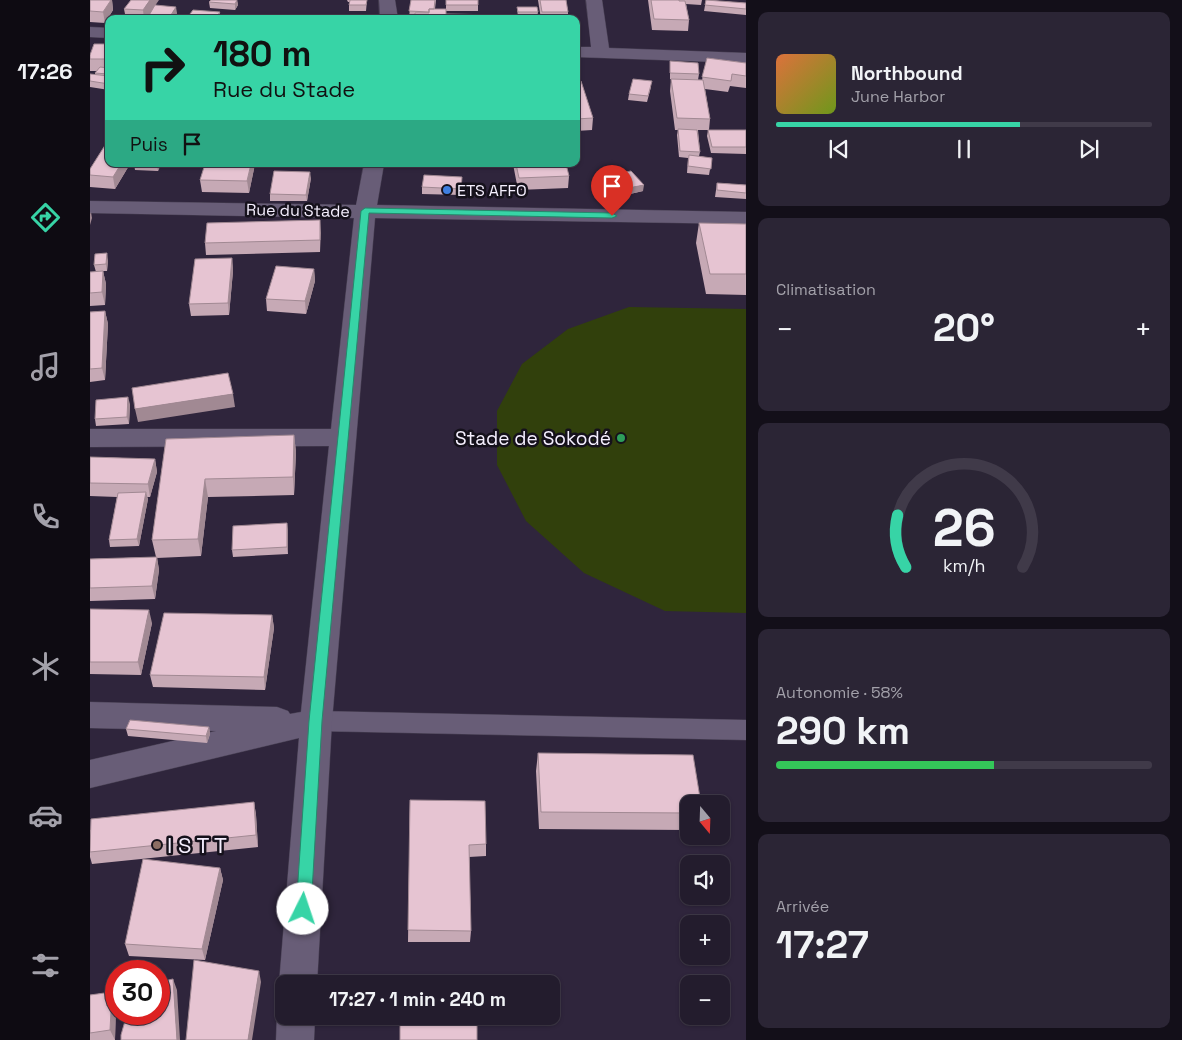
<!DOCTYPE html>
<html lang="fr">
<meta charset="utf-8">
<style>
body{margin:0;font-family:"Space Grotesk",sans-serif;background:#2b2535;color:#f1f3f6;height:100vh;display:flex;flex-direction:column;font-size:19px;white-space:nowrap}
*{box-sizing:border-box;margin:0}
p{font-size:16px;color:#a3a1aa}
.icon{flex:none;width:28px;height:28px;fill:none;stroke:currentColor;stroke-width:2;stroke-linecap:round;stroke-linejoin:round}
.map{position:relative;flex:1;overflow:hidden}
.side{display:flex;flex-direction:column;gap:12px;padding:12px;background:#130f19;width:436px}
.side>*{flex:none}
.guide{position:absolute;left:15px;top:15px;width:475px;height:152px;border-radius:10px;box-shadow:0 1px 4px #0004,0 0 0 1px #403a49;background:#37d4a6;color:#111;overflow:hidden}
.needle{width:32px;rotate:161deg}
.fabs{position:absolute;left:590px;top:795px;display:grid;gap:10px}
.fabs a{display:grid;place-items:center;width:50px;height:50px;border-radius:10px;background:#231c2d;box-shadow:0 1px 4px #0004,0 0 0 1px #403a49;font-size:25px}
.speed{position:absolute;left:15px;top:960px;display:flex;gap:10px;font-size:25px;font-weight:700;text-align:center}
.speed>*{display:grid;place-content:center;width:65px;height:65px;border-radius:50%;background:#231c2d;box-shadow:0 1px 4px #0004,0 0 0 1px #403a49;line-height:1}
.speed .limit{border:8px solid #d22;background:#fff;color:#111}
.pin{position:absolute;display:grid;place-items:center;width:42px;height:42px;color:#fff;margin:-51px -21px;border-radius:50% 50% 50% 0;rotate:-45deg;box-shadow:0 0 5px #0007}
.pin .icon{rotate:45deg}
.me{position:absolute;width:55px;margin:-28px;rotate:4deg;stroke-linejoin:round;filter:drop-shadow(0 0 4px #0008)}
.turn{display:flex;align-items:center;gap:18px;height:105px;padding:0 25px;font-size:22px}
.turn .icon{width:65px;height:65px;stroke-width:2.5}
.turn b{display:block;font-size:35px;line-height:42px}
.then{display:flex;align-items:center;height:48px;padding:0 25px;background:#0003;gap:10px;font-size:19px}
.big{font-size:38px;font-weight:700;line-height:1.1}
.side .card{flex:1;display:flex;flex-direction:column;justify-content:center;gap:8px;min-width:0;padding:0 18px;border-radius:10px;background:#2b2535}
.side .dial{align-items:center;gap:0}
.dial svg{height:130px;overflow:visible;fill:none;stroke:#403a49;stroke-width:7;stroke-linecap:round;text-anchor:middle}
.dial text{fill:#f1f3f6;stroke:none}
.song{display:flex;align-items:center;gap:15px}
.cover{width:60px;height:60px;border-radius:8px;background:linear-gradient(135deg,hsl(20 70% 55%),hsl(80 70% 35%))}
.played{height:5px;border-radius:2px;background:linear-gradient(90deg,#37d4a6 65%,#403a49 65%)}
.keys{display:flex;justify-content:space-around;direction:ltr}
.heat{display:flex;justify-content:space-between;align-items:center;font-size:28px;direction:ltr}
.charge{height:8px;border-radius:4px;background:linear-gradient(90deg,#34c759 58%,#403a49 0)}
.trip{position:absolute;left:185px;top:975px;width:285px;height:50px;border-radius:10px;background:#231c2d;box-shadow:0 1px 4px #0004,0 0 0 1px #403a49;font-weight:700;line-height:50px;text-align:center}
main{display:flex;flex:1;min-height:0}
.menu{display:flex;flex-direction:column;width:90px;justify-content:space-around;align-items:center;background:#0e0b12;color:#a3a1aa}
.menu .icon{width:35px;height:35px}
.menu .active{color:#37d4a6}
.menu b{font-size:22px;color:#f1f3f6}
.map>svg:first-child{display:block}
</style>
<main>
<nav class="menu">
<b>17:26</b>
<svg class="icon active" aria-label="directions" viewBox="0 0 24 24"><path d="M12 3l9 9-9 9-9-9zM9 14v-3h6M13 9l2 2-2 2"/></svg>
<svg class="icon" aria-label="music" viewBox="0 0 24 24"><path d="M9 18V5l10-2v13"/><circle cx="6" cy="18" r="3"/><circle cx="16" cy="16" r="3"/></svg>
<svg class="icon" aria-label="phone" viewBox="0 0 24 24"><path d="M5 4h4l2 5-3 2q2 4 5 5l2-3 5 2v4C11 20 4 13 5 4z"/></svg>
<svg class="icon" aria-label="climate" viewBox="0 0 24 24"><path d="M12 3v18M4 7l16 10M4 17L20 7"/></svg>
<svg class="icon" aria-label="car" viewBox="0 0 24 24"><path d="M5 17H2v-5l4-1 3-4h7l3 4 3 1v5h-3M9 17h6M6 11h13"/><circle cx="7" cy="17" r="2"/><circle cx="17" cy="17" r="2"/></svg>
<svg class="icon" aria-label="filters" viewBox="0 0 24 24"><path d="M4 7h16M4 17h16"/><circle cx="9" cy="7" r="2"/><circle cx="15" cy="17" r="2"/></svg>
</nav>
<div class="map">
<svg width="656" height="1040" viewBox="0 0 656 1040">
<rect width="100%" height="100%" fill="#2f253c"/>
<path fill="#31400c" d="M539,307L656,309V613L575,611L494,573L436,521L407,465V411L432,364L478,329Z"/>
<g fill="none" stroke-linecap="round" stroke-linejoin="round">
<defs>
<path id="service" d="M226,711L656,720V740L226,731L217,728L214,721L217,714Z"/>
<path id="minor" d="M289,0H305L308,19H290Z
M496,0H512L519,48L656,53V63L486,57V47H501Z
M0,27L19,28V38L0,37Z
M274,164H294L287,205L656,212V224L285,218L242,721L227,984H194V994L189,984L209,738L0,788V760L126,731L0,728V702L187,707L198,711L200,714L211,712L239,446L0,447V429H241L264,218L0,213V201L266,205Z
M193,1003L194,1016H225L224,1040H186L187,1016Z"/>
</defs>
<use href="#service" stroke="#484053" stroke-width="1"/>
<use href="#minor" stroke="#484053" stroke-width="1"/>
<use href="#service" fill="#685d77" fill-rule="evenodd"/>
<use href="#minor" fill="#685d77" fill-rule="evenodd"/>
</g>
<path fill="#c6a9b5" d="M0,0H22L23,10L15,23L0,22Z
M121,0H147L148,5L145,10L120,8L119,2Z
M257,0H277L276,11H259V2H258Z
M321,0H346L345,9H356V0H388V11H356L325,18L319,17Z
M448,0H476L478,12V19H451Z
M558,0H589V1V0H612L611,5L596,4L599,20L598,31L562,30Z
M616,0L656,3V15L614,11Z
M65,5L87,13L83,19H58V17L64,7L56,19H36L34,9Z
M427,7L448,12L447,18H428Z
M19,44V90L0,87V74H5V73L7,71H0V55Z
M617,58L656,63V88L640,86L638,92L615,89L620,119L619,130H656V154L621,153L617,136L618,130H608L610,152L609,156L622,158L619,175L597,173L598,158L589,157L587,135L588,130H585L580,91L581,79H580V61L609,74L608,80H612Z
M486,81L503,118L502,130L486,131Z
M561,87L557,102L538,100L539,94Z
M19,164H40L25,189L0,187V169Z
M44,164H71L68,171L45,170Z
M165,164L159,193L112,192L110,180Z
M338,164H372V165L339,166Z
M423,164H476L479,176L478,188L428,190Z
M515,176L553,191L527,197L514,182Z
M372,177L371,195L332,194V187Z
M221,178L217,201H180V194Z
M627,183L656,185V199L625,197Z
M230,220V252L116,255L115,243Z
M609,223L656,224V295L616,294L606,243Z
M142,258L143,271L139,315L101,316L99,304Z
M18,260L17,271H13L16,284L15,305L0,306V272H6L4,265Z
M224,269L225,281L216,314L177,311L176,299Z
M15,311L18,324L15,380L0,382V312Z
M40,404L39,424L6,426L5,419Z
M204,435L206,452L204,495L118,497L111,556L67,558L69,570L65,599L0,601V559L66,557L62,540L76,439Z
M0,457L65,459L67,472L60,497H57L58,499L49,546L20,547L19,540L27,497L0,496Z
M197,523L198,554L143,557L142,550Z
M0,609L62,623L51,675L0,674Z
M182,615L184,628L175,690L63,687L60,675Z
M119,727L120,734L117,743L38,736L36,729Z
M448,753L599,804V830L449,829L446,771Z
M320,800L396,844V856L379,857L381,931L380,942H318Z
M164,802L166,815L168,847L2,864L0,857V830Z
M130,868L133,880L115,960L39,956L35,944Z
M22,992L26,1003L25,1040H0V995Z"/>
<path fill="#a18993" d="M21,0H22L23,10L15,23L13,12Z
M60,0H69L56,19H54L53,10Z
M146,0H147L148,5L145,10V4Z
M86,7L87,13L83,19H79Z
M130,12V19H125Z
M31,164H40L25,189L23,177Z
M67,164H71L68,171L67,165Z
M161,164H165L159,193L157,181Z
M220,172L221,178L217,201L216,195Z
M554,185L553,191L527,197L528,190Z
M1,212L2,218L0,225V214Z
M230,220L231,233L230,252Z
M17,253L18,260L17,271L16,264Z
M142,258L143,271L139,315L138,303Z
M224,269L225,281L216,314L215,301Z
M13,271L16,284L15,305L12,292Z
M15,311L18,324L15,380L12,368Z
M143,394L145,407L48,422L45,409Z
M38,397L40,404L39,424L37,417Z
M204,435L206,452L204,495L203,477Z
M65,459L67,472L60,497L58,484Z
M115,479L118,497L111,556L108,539Z
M56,492L58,499L49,546L47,539Z
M197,523L198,530V554L197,547Z
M67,557L69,570L65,599L62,586Z
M59,610L62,623L51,675L48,662Z
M182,615L184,628L175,690L174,677Z
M119,727L120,734L117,743L116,736Z
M164,802L166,815L168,847L166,835Z
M130,868L133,880L115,960L112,949Z
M169,971L171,982L162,1040H158Z
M83,979L87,990L90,1040H87Z
M22,992L26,1003L25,1040L20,1030Z"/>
<path fill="#e6c4d2" stroke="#a18993" d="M0,0H21L13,12L0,11Z
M41,0H60L53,10L34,9Z
M121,0H147L145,4L119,2Z
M260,0H277L276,5H259Z
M321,0H345L344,9H339V12L319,11Z
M356,0H388V5H356Z
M450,0H476L478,12H452Z
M561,0H589V1H595L599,20L564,19Z
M616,0L656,3V9L615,5Z
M65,5L86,7L79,18L58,17Z
M427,7H447L448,12H428Z
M339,9H356V14L411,15V19H325V13H339Z
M103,10L130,12L125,19L97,18Z
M4,44H19V59H0V55Z
M617,58L656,63V76L642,74L641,81L612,77Z
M580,61L608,63L609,74L580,73Z
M10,67L19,68V72L18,74L5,73Z
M0,74L19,76V84L0,81Z
M543,79L562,81L558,96L539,94Z
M581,79L613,80L620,119L587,118Z
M486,81H491L503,118L486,119Z
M588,129L607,130L610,152L590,151Z
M618,130H656V147H622Z
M19,139V164H31L23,177L0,175V169Z
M599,155L622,158L621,169L598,166Z
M47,164H67V165Z
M115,164H161L157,181L110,180Z
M426,164H476L479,176L429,178Z
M184,171L220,172L216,195L180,194Z
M541,171L554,185L528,190L515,176Z
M334,175L372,177L371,189L332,187Z
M627,183L656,185V193L627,190Z
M230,220V240L115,243L117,223Z
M609,223L656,224V274H620Z
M17,253L16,264L4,265L5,254Z
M142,258L138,303L99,304L105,259Z
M186,266L224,269L215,301L176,299Z
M13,271L12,292L0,293V272Z
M15,311L12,368L0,369V312Z
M138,373L143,394L45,409L42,388Z
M38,397L37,417L5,419L6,400Z
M204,435L203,477L115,479L108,539L62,540L76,439Z
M0,457L65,459L58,484L0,483Z
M56,492L47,539L19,540L28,493Z
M197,523V547L142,550L143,526Z
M67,557L62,586L0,588V559Z
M0,609L59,610L48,662H0Z
M74,613L182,615L174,677L60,675Z
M40,720L119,727L116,736L36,729Z
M448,753L603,755L611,804H599V813L451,812Z
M320,800L395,801L396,844L379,845L381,931L318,930Z
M164,802L166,835L0,852L1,819Z
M53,859L130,868L112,949L35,944Z
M104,960L169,971L158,1040H96Z
M83,979L87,1040H31V1035L37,1014H69V982Z
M22,992L20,1030L0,1033V995Z
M310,1016H387V1040H310Z"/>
<path fill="#37d4a6" stroke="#248a6c" d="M275,208L522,213L527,216L522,218L279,213L232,721L221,909L219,914L213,915L208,914L206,909L219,721L271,211Z"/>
<circle fill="#3f7fe0" stroke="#15111b" stroke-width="2" cx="357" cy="190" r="5"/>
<circle fill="#2e9e5b" stroke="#15111b" stroke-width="2" cx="531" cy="438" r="5"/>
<circle fill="#8d6e63" stroke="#15111b" stroke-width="2" cx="67" cy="845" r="5"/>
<g text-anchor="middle" stroke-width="5" stroke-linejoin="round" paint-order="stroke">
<g font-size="16" fill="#f5effe" stroke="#15111b" text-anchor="start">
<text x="367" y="196">ETS AFFO</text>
</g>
<g font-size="16" fill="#f5effe" stroke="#15111b">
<text transform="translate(208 210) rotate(1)" y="6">Rue du Stade</text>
</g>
<g font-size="19" fill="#f5effe" stroke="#15111b" text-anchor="end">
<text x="521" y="445">Stade de Sokodé</text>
</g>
<g font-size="22" fill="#f5effe" stroke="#15111b" text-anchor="start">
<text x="77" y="853">I S T T</text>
</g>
</g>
</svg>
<div class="fabs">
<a><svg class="needle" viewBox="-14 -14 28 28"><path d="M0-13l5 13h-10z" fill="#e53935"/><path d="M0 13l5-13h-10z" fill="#a3a1aa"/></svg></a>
<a><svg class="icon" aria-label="sound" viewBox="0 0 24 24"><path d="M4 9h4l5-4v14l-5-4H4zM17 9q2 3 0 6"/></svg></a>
<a>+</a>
<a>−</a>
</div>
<div class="speed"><div class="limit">30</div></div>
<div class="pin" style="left:522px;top:216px;background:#d93025"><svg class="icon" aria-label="arrive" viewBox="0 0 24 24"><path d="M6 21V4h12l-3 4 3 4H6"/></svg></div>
<svg class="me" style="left:213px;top:909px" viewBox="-20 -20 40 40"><circle r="19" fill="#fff"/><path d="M0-13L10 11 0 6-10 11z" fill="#37d4a6"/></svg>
<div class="trip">17:27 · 1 min · 240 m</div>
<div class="guide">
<div class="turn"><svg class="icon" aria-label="right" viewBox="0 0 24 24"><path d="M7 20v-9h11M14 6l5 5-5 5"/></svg><div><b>180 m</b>Rue du Stade</div></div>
<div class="then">Puis<svg class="icon" aria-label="arrive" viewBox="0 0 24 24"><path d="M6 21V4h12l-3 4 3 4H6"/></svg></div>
</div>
</div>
<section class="side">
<div class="card">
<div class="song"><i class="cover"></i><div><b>Northbound</b><p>June Harbor</p></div></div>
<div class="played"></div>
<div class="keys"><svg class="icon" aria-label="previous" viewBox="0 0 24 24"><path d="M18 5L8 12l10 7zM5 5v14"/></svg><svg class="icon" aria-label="pause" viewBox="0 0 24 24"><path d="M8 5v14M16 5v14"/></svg><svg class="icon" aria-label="next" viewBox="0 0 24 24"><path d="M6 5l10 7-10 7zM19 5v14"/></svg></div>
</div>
<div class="card"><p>Climatisation</p>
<div class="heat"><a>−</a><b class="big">20°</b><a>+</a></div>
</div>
<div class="card dial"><svg viewBox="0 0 100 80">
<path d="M14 69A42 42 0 1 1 86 69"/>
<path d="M14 69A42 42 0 0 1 9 37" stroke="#37d4a6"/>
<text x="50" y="56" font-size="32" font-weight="700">26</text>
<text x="50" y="72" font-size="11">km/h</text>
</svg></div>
<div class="card"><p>Autonomie · 58%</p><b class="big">290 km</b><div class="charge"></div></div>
<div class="card"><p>Arrivée</p><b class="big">17:27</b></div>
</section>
</main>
